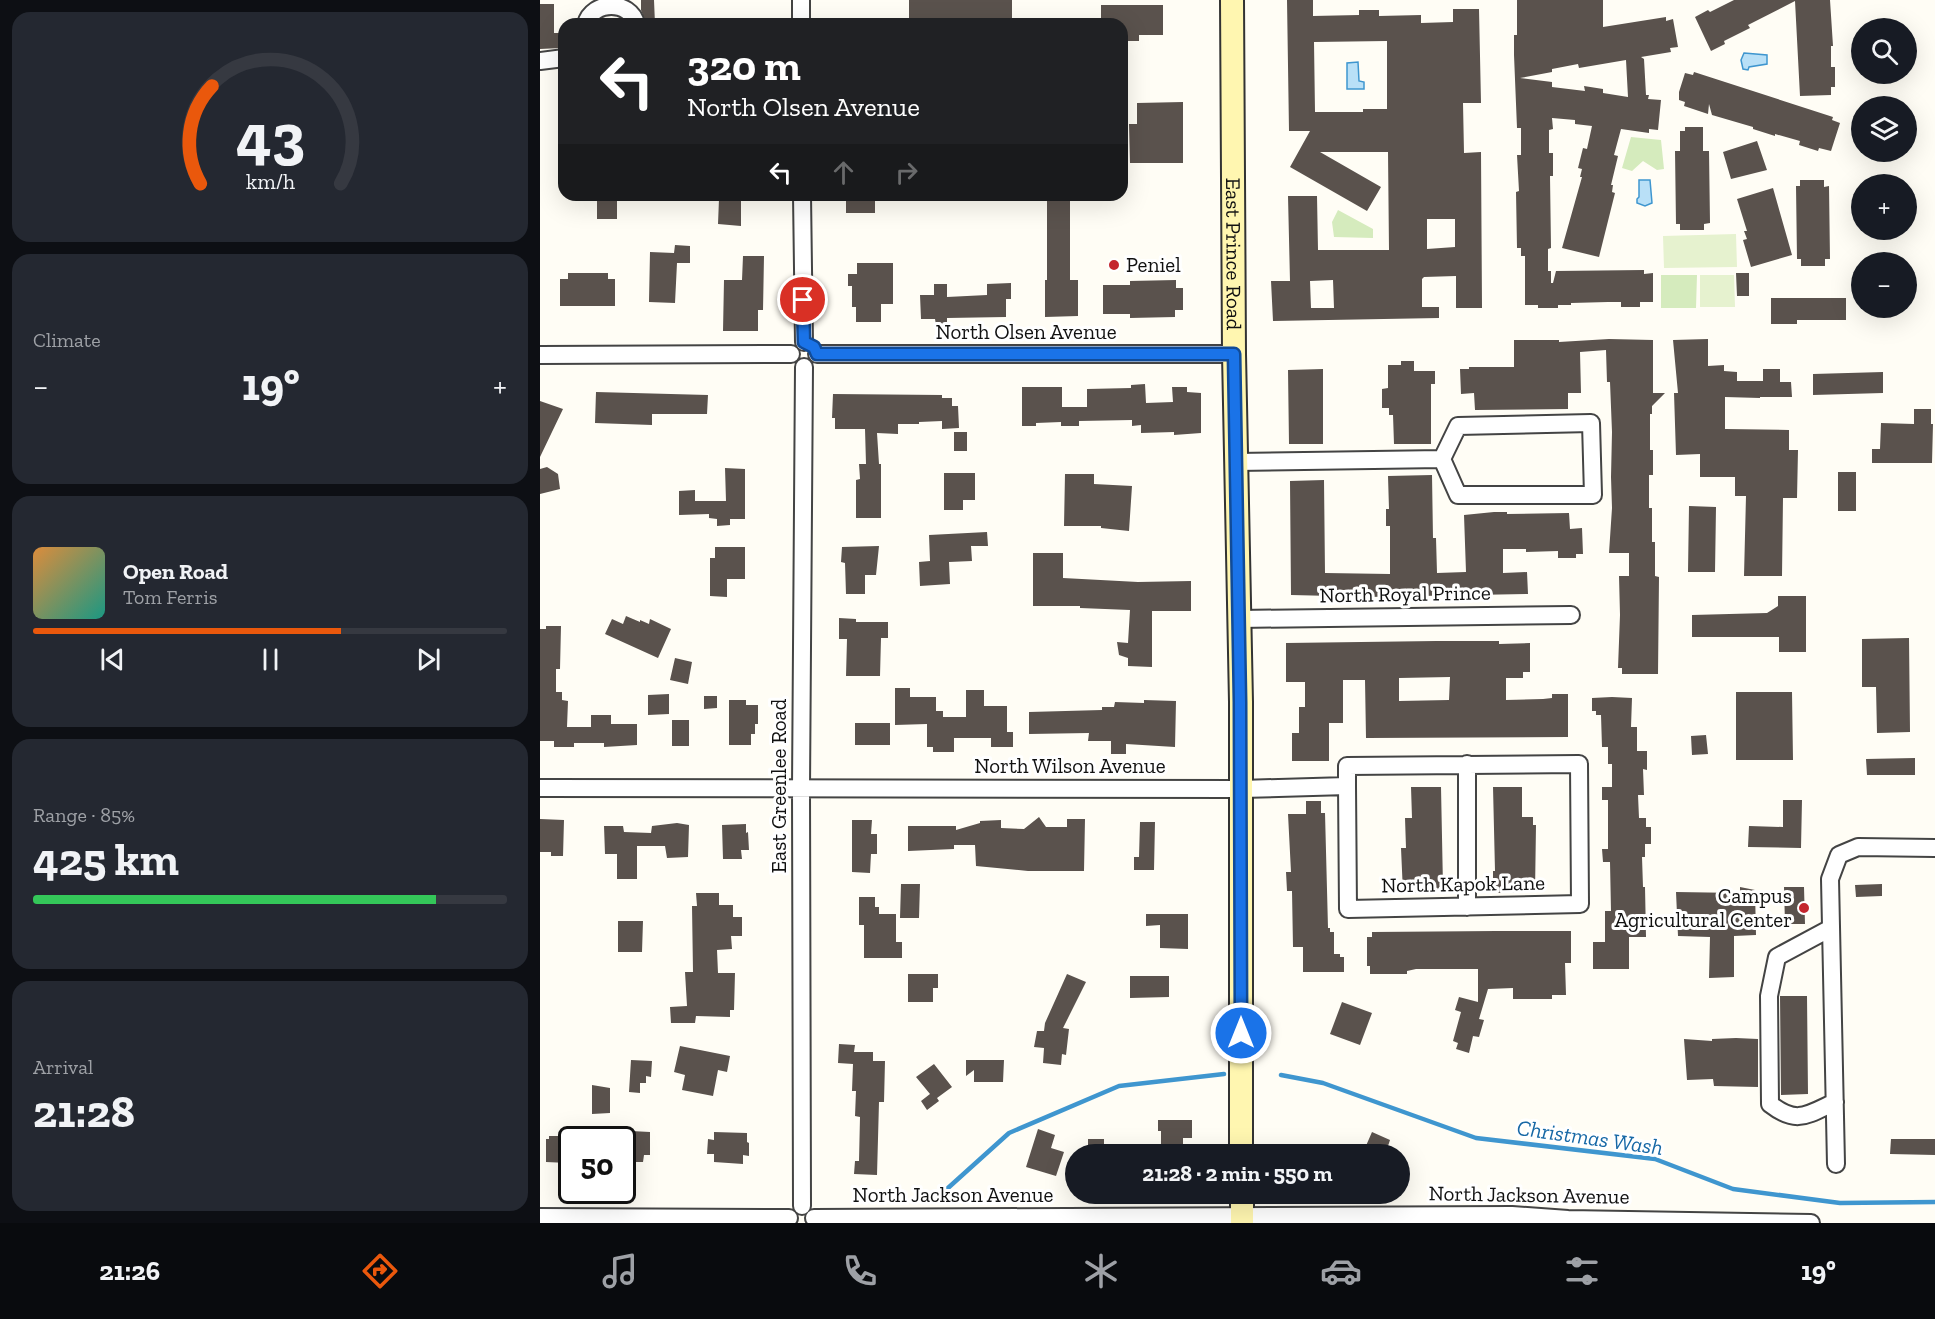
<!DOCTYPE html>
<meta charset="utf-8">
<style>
body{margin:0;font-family:"Zilla Slab",serif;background:#242831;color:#f1f3f6;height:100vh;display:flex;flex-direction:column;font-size:22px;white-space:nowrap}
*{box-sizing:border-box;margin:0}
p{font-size:20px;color:#9ea1a6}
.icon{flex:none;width:33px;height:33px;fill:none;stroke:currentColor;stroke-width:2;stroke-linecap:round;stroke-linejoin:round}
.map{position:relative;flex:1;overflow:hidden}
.panel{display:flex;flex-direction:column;gap:12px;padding:12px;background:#0d0f14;width:540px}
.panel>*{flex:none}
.banner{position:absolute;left:18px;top:18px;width:570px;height:183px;border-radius:18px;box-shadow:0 6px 24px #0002;background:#202124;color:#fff;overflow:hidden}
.tools{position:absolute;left:1311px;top:18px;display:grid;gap:12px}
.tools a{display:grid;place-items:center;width:66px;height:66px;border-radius:50%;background:#171b24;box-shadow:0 6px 24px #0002;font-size:30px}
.speed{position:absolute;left:18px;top:1126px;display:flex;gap:12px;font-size:30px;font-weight:700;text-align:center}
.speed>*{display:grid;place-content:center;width:78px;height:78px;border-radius:50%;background:#171b24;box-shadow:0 6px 24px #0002;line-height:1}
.speed .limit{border:3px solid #111;border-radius:9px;background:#fff;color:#111}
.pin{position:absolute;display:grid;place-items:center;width:51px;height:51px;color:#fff;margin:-26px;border:3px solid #fff;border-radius:50%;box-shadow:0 2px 6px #0007}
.me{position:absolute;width:66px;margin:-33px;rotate:0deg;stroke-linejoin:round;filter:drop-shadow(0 0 4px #0008)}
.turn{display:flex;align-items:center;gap:21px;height:126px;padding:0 30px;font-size:27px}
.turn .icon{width:78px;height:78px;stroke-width:2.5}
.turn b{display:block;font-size:42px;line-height:51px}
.lanes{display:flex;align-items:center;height:57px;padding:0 30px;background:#0003;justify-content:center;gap:30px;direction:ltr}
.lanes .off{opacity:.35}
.big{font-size:45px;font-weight:700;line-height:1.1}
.panel .tile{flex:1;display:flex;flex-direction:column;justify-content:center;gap:9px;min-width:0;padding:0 21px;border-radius:18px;background:#242831}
.panel .dial{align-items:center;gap:0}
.dial svg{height:156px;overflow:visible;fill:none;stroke:#363941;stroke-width:7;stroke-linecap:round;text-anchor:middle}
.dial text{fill:#f1f3f6;stroke:none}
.song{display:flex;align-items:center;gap:18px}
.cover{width:72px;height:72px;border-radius:9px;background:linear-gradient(135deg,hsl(30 70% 55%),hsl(170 70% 35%))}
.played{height:6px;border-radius:3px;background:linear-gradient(90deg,#ea580c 65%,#363941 65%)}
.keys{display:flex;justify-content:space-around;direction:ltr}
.heat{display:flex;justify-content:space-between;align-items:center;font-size:33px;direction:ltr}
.charge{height:9px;border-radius:4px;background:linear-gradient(90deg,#34c759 85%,#363941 0)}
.trip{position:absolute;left:525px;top:1144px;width:345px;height:60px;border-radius:30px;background:#171b24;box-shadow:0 6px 24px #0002;font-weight:700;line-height:60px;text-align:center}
.tabs{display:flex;height:96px;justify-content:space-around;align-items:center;background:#090b0e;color:#9ea1a6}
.tabs .icon{width:42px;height:42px}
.tabs .current{color:#ea580c}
.tabs b{font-size:27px;color:#f1f3f6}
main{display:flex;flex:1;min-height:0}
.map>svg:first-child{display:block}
</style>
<main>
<section class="panel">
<div class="tile dial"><svg viewBox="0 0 100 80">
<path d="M14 69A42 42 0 1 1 86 69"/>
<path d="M14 69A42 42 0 0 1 20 19" stroke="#ea580c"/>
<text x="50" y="56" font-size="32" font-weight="700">43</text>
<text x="50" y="72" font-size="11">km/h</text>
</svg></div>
<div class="tile"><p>Climate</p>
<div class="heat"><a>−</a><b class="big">19°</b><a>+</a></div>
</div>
<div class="tile">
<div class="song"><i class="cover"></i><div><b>Open Road</b><p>Tom Ferris</p></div></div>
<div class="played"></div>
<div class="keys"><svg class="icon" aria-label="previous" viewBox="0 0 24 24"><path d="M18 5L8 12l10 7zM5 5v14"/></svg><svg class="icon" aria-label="pause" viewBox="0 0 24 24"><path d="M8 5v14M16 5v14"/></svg><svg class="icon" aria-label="next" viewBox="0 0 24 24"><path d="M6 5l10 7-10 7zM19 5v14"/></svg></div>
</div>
<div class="tile"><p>Range · 85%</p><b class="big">425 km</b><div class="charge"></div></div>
<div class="tile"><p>Arrival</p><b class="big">21:28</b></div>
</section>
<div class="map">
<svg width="1395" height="1223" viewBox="0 0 1395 1223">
<rect width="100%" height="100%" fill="#fffdf5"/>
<path fill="#d5ebbd" d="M1091,137L1121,140L1124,169L1117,170L1103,161L1092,171L1082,168Z
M798,210L833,229V238L794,237L792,222Z
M1121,275H1157L1156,308H1121Z"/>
<path fill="#e6f2cf" d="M1196,234L1197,267L1124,268L1123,236Z
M1160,275H1194L1195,307H1160Z"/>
<path fill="#b9e0f7" stroke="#3f96cf" stroke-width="1.5" d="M1204,53L1227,55V64L1209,67L1208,70L1203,69L1201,60Z
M818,62L819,81L824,82V89H807V63Z
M1099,180H1110L1112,203L1105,206L1097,203V199L1099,197Z"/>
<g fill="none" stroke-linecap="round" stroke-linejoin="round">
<path stroke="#3f96cf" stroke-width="4.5" d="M741,1075L783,1083L936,1138L1115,1159L1193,1189L1300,1203L1395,1202
M398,1197L469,1133L579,1086L684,1074"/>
</g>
<path fill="#5a524d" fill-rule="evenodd" d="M101,0H114L115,24H106L101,10Z
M369,0H472V24H369Z
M747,0H773V16L819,15V10H839V16L881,15V23L913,22V9H939L941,103H923L924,153L941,152L942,308H916V276L884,277L882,279V307H899V318L733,321L731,281H750L748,196H777L778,250H849L848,152H780L841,187L827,211L750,167L770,131H749ZM847,41V109H823V112H775L774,42ZM887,219H915V247L887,249ZM793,280L794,308H771L770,281Z
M977,0H1063V27L1126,17V21L1133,19L1138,47L1130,48L1131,52L1101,57L1104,59L1106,95H1109L1108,99L1121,100L1118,130L1109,129V133L1081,129L1074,155L1078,156L1071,185H1073L1072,192L1075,193L1059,257L1022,248L1042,177H1040L1042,169L1038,168L1043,148L1047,149L1052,126L1035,124V120L1012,118L1013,129L1009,130V153H1013V176H1010L1011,248L1008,249V271H1011V283H1013L1016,271L1104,270V274L1113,273V302H1100V307H1081V302H1068L1031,303V305H1018V308H998V305H985V256H981V248H977L976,192L979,191L977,155H981V128H977L974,55V35H977ZM1086,60L1088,97L1063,93V89L1044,86L1045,91L1012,87V82L980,78L1012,72V69L1038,64L1039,68Z
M1194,0H1290L1293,46H1291V67H1295V87H1291V95L1260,96L1255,1L1208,25L1210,28L1184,41L1185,44L1171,51L1155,17L1168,10L1170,12Z
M0,4H14V33H21V48L0,49Z
M561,5H623V35H599V41H585V35H582V24H561Z
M1154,72L1293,117L1292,120L1300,123L1291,151L1279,148L1278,151L1259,145L1260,141L1235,134V136L1213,129V127L1172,115L1169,104L1168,114L1144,106L1145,102L1139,100V92L1145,73L1153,75Z
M643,102V163H590L589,124H597V103Z
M1145,127H1163V151H1169L1170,223L1164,224V230H1140V224H1136L1135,151H1140V131H1145Z
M1217,141L1227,170L1191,179L1183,152Z
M1260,180H1284V187L1289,186L1290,259H1285V266H1261V259H1257L1256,186H1260Z
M1233,188L1252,255L1211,267L1203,240L1207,239L1204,231H1207L1197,199Z
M184,195H196V199L201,198V226L178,224L179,199L184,200Z
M306,195H335V213H306Z
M57,199L77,200V219H57Z
M507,200H530V280H538V316L505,317V280H507Z
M135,245L150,246V263H137L135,303L109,302L110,252L134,253Z
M203,256H224L223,310H218V331H183L184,280H202Z
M317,263H353V304H341V322H316V307H312V286H308V274H317Z
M28,273H68V279H75V306H20V279H28Z
M1196,273H1209V296H1197Z
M636,280V288H643V310H635V317L590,318V314H563V285H590V281Z
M471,283V299H466V317L407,318V325H396L395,319H381L380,295H394V284H407V297L447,295V284Z
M1231,298H1306V320H1257V324H1231Z
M1069,339L1113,340V393H1125L1112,406V414H1110V450H1113V475H1109V508H1112V542H1115V576L1119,577L1118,674H1082V668H1078L1080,615L1079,576H1089V553H1069L1072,508L1071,477L1072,432L1070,382H1067L1066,350L1040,352L1041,393H1028V409L935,410L934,393L921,394L920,369H929V367H974V340H1019V342Z
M1168,339V366L1184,365V371L1197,372V381H1223V369H1240V382H1251L1252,397H1220V398L1185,397V429L1249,430V450H1258L1257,498H1243L1242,576H1204L1206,496H1195V477H1160V454L1136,455L1134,393H1138L1133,340Z
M861,361H874V371H895V384H891V444H854L853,415H849V408H842V389L848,388V365H861Z
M783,369V444H749L748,370Z
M1343,372V393L1273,395V374Z
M605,384L606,403L633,402L632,387H647V392L661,393V433L634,435V432L601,433V425L592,426V420L539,421V426H521V422L496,423V426H482V387H522V407H547V389L591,388V385Z
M56,392L168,395L167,414H112V425L55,423Z
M293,394L402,395V398H412V406H418L419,428L402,429V421L379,422V424H358V434L337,433L339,464H341V518H316V480L320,479L319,464H326L325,429H295V418H292Z
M0,401L23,409L0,457Z
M1374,409H1391V424H1393L1392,463H1332V449H1340L1341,423L1374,424Z
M414,432H427V451H414Z
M7,467L18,474L20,489L0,494V469Z
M185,468L205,469V519H190V525L177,526V519L169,518V514L139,515V491L155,490V501H186Z
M1298,472H1316V511H1298Z
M404,473H435V500H423V510H404Z
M525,474H554V484L592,486L589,531L561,528V526H524Z
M892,475L893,538H896L897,573L926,572L924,515L954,512H967V514L1029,513L1030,529L1042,528L1043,554H1036V558H1018V551L986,552V549H963V573L987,572L988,594L826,597V590H793V596L751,595L750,481L784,480L785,573L850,574V526H846V509H849L848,476Z
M1149,506L1176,507L1175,572H1148Z
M447,532L448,546H431L432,561L409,562L410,584L380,586L379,562L390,561L389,535Z
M339,546L336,575H325V594H306L305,563L301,562L302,547Z
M175,547H205V579H187V597L170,596V558H175Z
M493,553H523V578L598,582L651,581V611H612V667L588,666V658L579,655L577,642L588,643L590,610L540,608V606H493Z
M1238,596H1266V652H1239V637H1152V615L1227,613L1238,606Z
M86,616L100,622V620L109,624L110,619L131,629L118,658L65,634L72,619L83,624Z
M299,618L316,619V622H348V638H341L340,676H306L307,639H299Z
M6,626H21L20,669H16V692H22V700L28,701L27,727H51V715H71V724H97V745L64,747V743H34V747H14V741H0V629H6Z
M1369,638L1370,732L1337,733L1336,687H1322V639Z
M896,641H959V644L990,643V672H983V678H966V700L1003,699L1012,698V694H1028V737L826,738L825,680H803V723H789V761H752V733H759V707H765V682H746V643ZM910,677L909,700L859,701V678Z
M135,658L152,662L148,684L130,680Z
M355,688H370V697H396V711H403V717H426V690H444V706H467V732H473V747H451V738H414V752H393V747H387V724L355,725Z
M1196,692H1252L1253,760H1196Z
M129,694V714L108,715V695Z
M164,696H177V708L164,709Z
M1072,697L1092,698L1091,727H1097V751H1107V770L1103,769L1104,795H1098L1099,818H1106V827H1111V844H1105V857H1102L1103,887H1105L1106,937H1089V969H1053V942H1065V911H1071L1070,862H1063L1062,849H1068V800H1062V787H1072V764H1068V747H1062L1061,715H1056V711H1052V698Z
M189,700H206V705H218V724H215V734H211V745H189Z
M604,700L636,701L635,747L586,744V754H571V741H548L549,733L489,734V712L562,710V707H574L575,702L604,703Z
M132,720H149V746H132Z
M315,723H350V745H315Z
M1166,735L1168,754L1152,755L1151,736Z
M1375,758V775H1327L1326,759Z
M871,787H901L903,887H899V892L863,893L861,848H866L865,818H872Z
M953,787H982V817H993V825H996L995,892L953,893V871H955Z
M1243,800H1262L1261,848L1208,847L1209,826L1243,827Z
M766,801H781V813H785L788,928H790V932H794V954H800V957H804V972H763V947H753L752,891H747L746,872H751L748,814H766Z
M499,817L506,827H527V819H545L544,871H488L436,866L435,845H414V849L368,851V826H416V830L440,823V821L461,820V828L484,829Z
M0,819L24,820L23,856H11V852H0Z
M312,820H332L331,834H337V854H331L330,873L312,872Z
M600,822H615L614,870H594V857H599Z
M137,823L149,825L148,857L127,858L125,846H97V879H77V854H65L64,826H83L84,832L111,833L112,826Z
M206,824V833L208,832L209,850H201L202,859H183L182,825Z
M361,884H380L379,918H360Z
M1342,884V896L1316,897L1315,885Z
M1200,887L1215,890L1216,935L1194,936V977L1169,978L1170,937L1138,936L1136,892L1200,893Z
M1244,887H1264L1265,924H1245Z
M156,893H179V905H193V917H202V936H191L192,949L177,950L178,973H195L194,1010H190V1017L156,1016L155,1023H131L130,1007L147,1006L145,972H153L152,906H157Z
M319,897H335V907H339V914H356V942H362V958H324V925H319Z
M606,914H648V949L620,948V925L606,926Z
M78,921H103L102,952H78Z
M956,931H1031V963H1025L1026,995H1012V999H973V988L948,989L939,1019L944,1020L939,1037L933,1036L929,1053L916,1049L918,1043L913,1041L921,1012L915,1010L919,997L938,1002V969H876L867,971V974H830V966H827V937H832V932Z
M368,974H398V988H393V1002H368Z
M527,974L546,982L523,1028L529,1029L526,1055L522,1054L521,1065L503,1063L504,1048L494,1047L497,1031H504L505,1023Z
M590,976H629V997L590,998Z
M1240,996H1267L1268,1094L1241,1095Z
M802,1002L832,1013L820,1045L790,1034Z
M1196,1038L1218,1039V1087L1174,1086L1173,1079L1147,1080L1144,1039L1172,1041V1039Z
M299,1044L315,1045L314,1052H333V1061H345L344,1102H339L337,1175L314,1174L315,1161H319L320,1117L315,1116L316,1091H312L313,1064L298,1063Z
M140,1046L190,1056L187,1072L178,1070L173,1096L142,1090L145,1075L134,1072Z
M91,1060L112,1061L111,1077L106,1076V1083H100V1093L89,1092Z
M426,1060H464L463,1082H434V1070L426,1076Z
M394,1064L412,1087L397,1098L399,1101L387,1110L381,1101L390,1094L376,1077Z
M52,1085L70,1088V1113L52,1114Z
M618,1120H652V1138H643V1155H621V1131H618Z
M498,1129L515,1135L511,1148L524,1152L516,1176L486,1167Z
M91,1131L110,1132V1155H104L103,1162H82V1135H91Z
M174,1132L207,1133V1142L209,1143V1156L203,1155V1164L174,1162V1154H167L168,1139L174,1140Z
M832,1132L850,1140L846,1152L840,1149L837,1155H822Z
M9,1136H28V1163L6,1162V1139H9Z
M548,1139H564V1155H548Z
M1351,1139H1395V1155L1350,1154Z"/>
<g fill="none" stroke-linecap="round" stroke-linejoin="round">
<defs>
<path id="minor" d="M261,0V24
M46,24C52,0 91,0 96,24
M0,61L24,58
M262,195L264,342
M277,354H694
M0,355L251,354
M1051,423L1053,495H918L902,459L918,426Z
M696,462L902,459
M699,619L1031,615
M927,764V907
M0,788L701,789L807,786V766L1039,764L1040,904L808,909L807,786
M1291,928L1237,957L1229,996L1230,1104C1257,1125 1267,1115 1295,1102
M1296,1164L1290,879L1299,855L1318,847L1395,848
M262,1206L261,788L264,367
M0,1217L249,1218
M274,1218L972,1215L1028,1219L1271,1223"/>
<g id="secondary">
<path id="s1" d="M692,0L694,354L701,702V1155"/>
<path d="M702,1194V1223"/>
</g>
</defs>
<use href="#minor" stroke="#444" stroke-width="20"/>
<use href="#secondary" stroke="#333" stroke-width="26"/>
<use href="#minor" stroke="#fff" stroke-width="16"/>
<use href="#secondary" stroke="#fff6b0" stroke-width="22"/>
</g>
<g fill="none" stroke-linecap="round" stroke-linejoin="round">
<defs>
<path id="route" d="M263,300L264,342L274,347L277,354H694L700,702L701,1033"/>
</defs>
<use href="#route" stroke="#114b97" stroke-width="15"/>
<use href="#route" stroke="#1a73e8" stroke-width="10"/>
</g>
<g fill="#c4262e" stroke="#fff" stroke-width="2">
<circle cx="574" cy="265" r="6"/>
<circle cx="1264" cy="908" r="6"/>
</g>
<g text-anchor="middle" stroke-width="6" stroke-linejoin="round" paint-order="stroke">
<g font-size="21" fill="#111" stroke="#fff">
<text dy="7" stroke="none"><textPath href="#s1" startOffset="254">East Prince Road</textPath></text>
<text x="486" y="339">North Olsen Avenue</text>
<text transform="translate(865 594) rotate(-1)" y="7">North Royal Prince</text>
<text x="530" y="773">North Wilson Avenue</text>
<text transform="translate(239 786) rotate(-90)" y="7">East Greenlee Road</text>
<text transform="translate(923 884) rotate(-1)" y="7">North Kapok Lane</text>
<text x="413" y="1202">North Jackson Avenue</text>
<text transform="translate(989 1195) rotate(1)" y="7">North Jackson Avenue</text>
</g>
<g font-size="21" fill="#111" stroke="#fff" text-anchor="start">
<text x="586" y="272">Peniel</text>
<text x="1252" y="903" text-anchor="end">Campus<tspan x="1252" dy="24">Agricultural Center</tspan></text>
</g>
<g font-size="22" font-style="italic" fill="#1768a6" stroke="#fff">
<text transform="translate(1050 1137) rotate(8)" y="8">Christmas Wash</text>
</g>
</g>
</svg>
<div class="tools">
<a><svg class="icon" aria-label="search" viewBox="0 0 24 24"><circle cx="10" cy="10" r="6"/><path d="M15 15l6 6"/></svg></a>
<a><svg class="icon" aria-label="layers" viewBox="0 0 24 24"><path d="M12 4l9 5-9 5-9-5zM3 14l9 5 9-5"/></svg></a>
<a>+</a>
<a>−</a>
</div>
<div class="speed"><div class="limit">50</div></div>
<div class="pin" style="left:263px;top:300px;background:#d93025"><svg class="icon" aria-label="arrive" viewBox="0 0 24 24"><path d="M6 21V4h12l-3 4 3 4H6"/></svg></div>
<svg class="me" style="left:701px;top:1033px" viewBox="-20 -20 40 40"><circle r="17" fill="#1a73e8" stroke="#fff" stroke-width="3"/><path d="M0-11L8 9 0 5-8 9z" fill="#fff"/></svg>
<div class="trip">21:28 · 2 min · 550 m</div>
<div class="banner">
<div class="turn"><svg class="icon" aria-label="left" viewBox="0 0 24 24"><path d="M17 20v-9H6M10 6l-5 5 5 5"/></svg><div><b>320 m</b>North Olsen Avenue</div></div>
<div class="lanes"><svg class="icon" aria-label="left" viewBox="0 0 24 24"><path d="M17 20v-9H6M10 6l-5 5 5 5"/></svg><svg class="icon off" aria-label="ahead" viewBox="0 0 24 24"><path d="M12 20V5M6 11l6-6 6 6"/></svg><svg class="icon off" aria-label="right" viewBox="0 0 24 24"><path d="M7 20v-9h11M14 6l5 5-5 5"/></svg></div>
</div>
</div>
</main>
<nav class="tabs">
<b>21:26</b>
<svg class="icon current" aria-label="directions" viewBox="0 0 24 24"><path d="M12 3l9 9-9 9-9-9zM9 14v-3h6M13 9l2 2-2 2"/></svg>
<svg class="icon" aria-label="music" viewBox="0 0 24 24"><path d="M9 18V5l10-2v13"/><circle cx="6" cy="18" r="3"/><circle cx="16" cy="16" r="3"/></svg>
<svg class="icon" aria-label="phone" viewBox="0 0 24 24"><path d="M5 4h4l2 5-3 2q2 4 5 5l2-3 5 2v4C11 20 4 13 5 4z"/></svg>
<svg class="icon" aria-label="climate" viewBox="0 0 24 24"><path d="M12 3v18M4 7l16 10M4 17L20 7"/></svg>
<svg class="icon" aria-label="car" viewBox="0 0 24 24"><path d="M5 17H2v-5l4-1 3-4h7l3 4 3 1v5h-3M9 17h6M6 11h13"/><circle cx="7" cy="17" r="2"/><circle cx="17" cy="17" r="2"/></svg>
<svg class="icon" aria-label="filters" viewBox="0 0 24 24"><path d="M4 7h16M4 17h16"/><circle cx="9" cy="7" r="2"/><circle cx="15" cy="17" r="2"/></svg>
<b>19°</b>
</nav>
